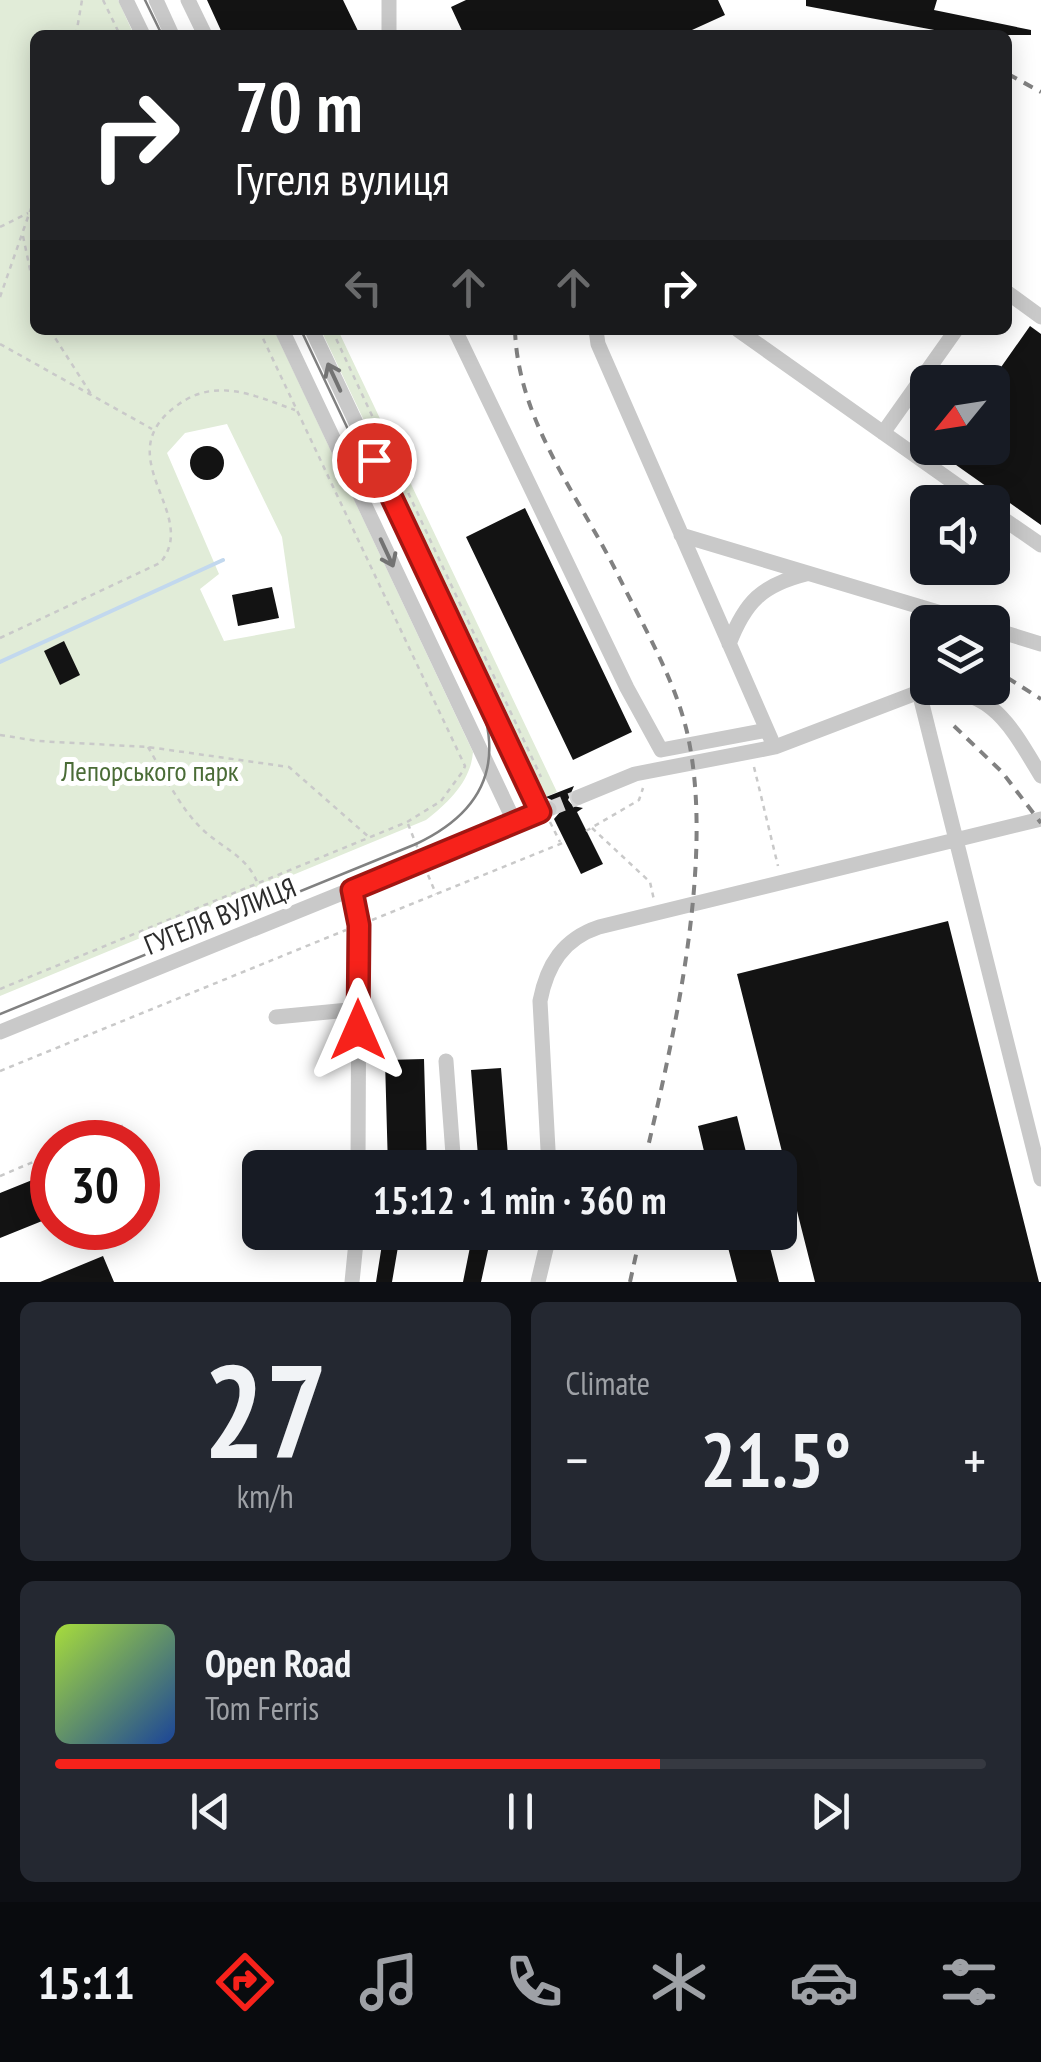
<!DOCTYPE html>
<meta charset="utf-8">
<style>
body{margin:0;font-family:"PT Sans Narrow",sans-serif;background:#242831;color:#f1f3f6;height:100vh;display:flex;flex-direction:column;font-size:38px;white-space:nowrap}
*{box-sizing:border-box;margin:0}
p{font-size:32px;color:#9ea1a6}
.icon{flex:none;width:55px;height:55px;fill:none;stroke:currentColor;stroke-width:2;stroke-linecap:round;stroke-linejoin:round}
.map{position:relative;height:1282px;overflow:hidden}
.details{display:flex;flex-direction:column;gap:20px;padding:20px;background:#0d0f14;flex:1}
.details>*{flex:none}
.banner{position:absolute;left:30px;top:30px;width:982px;height:305px;border-radius:15px;box-shadow:0 5px 25px #0003;background:#202124;color:#fff;overflow:hidden}
.needle{width:65px;rotate:240deg}
.buttons{position:absolute;left:910px;top:365px;display:grid;gap:20px}
.buttons a{display:grid;place-items:center;width:100px;height:100px;border-radius:15px;background:#171b24;box-shadow:0 5px 25px #0003;font-size:50px}
.speed{position:absolute;left:30px;top:1120px;display:flex;gap:20px;font-size:50px;font-weight:700;text-align:center}
.speed>*{display:grid;place-content:center;width:130px;height:130px;border-radius:50%;background:#171b24;box-shadow:0 5px 25px #0003;line-height:1}
.speed .limit{border:15px solid #d22;background:#fff;color:#111}
.pin{position:absolute;display:grid;place-items:center;width:85px;height:85px;color:#fff;margin:-42px;border:5px solid #fff;border-radius:50%;box-shadow:0 2px 10px #0007}
.me{position:absolute;width:110px;margin:-55px;rotate:0deg;stroke-linejoin:round;filter:drop-shadow(0 0 8px #0008)}
.turn{display:flex;align-items:center;gap:35px;height:210px;padding:0 40px;font-size:45px}
.turn .icon{width:130px;height:130px;stroke-width:2.5}
.turn b{display:block;font-size:70px;line-height:85px}
.lanes{display:flex;align-items:center;height:95px;padding:0 40px;background:#0003;justify-content:center;gap:50px;direction:ltr}
.lanes .off{opacity:.35}
.big{font-size:75px;font-weight:700;line-height:1.1}
.details .card{flex:1;display:flex;flex-direction:column;justify-content:center;gap:15px;min-width:0;padding:0 35px;border-radius:15px;background:#242831}
.details .dial{align-items:center;gap:0}
.dial b{font-size:130px;line-height:1}
.song{display:flex;align-items:center;gap:30px}
.cover{width:120px;height:120px;border-radius:15px;background:linear-gradient(135deg,hsl(80 70% 55%),hsl(220 70% 35%))}
.played{height:10px;border-radius:5px;background:linear-gradient(90deg,#f7221b 65%,#363941 65%)}
.keys{display:flex;justify-content:space-around;direction:ltr}
.heat{display:flex;justify-content:space-between;align-items:center;font-size:55px;direction:ltr}
.details .tiles{flex:1;display:grid;gap:20px;grid-template-columns:1fr 1fr}
.card:last-child{grid-column:span 2}
.trip{position:absolute;left:242px;top:1150px;width:555px;height:100px;border-radius:15px;background:#171b24;box-shadow:0 5px 25px #0003;font-weight:700;line-height:100px;text-align:center}
.menu{display:flex;height:160px;justify-content:space-around;align-items:center;background:#090b0e;color:#9ea1a6}
.menu .icon{width:70px;height:70px}
.menu .on{color:#f7221b}
.menu b{font-size:45px;color:#f1f3f6}
.map>svg:first-child{display:block}
</style>
<div class="map">
<svg width="1041" height="1282" viewBox="0 0 1041 1282">
<rect width="100%" height="100%" fill="#fff"/>
<path fill="#e1ecd8" fill-rule="evenodd" d="M0,0H118L134,35H35V330H274L473,752C471,781 448,803 426,820L0,996ZM227,424L282,537L295,628L224,641L200,589L219,574L167,453L185,433Z
M321,330H338L557,792L543,798Z"/>
<g fill="none" stroke-linecap="round" stroke-linejoin="round">
<path stroke="#c2d8ee" stroke-width="4" d="M0,662L223,560"/>
</g>
<path fill="#131313" d="M207,0H343L360,35H223Z
M466,0H718L725,15L681,35H464L451,7Z
M806,0H937L934,10L1031,30V35H961L806,6Z
M1030,326L1041,334V525L932,448H992V380Z
M190 463a17 17 0 1 1 34 0a17 17 0 1 1-34 0Z
M525,508L632,732L573,760L466,537Z
M272,587L279,618L238,626L232,595Z
M64,641L80,675L60,685L44,651Z
M574,786L568,800L573,806L583,808L577,812L603,864L581,874L554,819L560,812L559,804L546,797Z
M948,921L1039,1282H815L737,974Z
M424,1059L427,1168H388L385,1060Z
M501,1068L509,1168H479L471,1070Z
M737,1116L750,1168H708L698,1126Z
M52,1172V1217L0,1238V1193Z
M384,1232H439L437,1247L399,1241L392,1282H376Z
M473,1232H492L481,1282H463Z
M724,1232H766L779,1282H737Z
M103,1256L114,1282H40Z"/>
<g fill="none" stroke-linecap="round" stroke-linejoin="round">
<path stroke="#d5d5d5" stroke-width="15" stroke-dasharray="15 8" stroke-linecap="butt" d="M549,809L579,797"/>
<path stroke="#c9c9c9" stroke-width="2.5" stroke-dasharray="5 5" stroke-linecap="butt" d="M103,0L120,35
M76,35L82,0
M0,227L28,213
M23,236L35,293
M0,297L35,197
M50,330L91,394
M332,330L541,777
M0,344L152,429
M0,638L160,563C202,514 104,456 179,404C218,377 255,396 295,410
M0,735L38,741L148,747L289,767L370,838
M148,747C164,774 178,805 201,828C220,847 247,856 257,882
M754,767L778,866
M550,822L560,842
M408,824L418,849
M592,828L650,882L654,900
M586,831L639,800L643,788
M428,875L436,894
M372,920L565,842
M0,989L407,822L441,801L463,771L465,766L259,330
M0,1071L346,930
M81,1142L127,1124
M0,1176L52,1154"/>
<path stroke="#c9c9c9" stroke-width="15" d="M126,0L143,35
M156,0L172,35
M188,0L205,35
M389,0V35
M1008,293L1041,317
M282,330L515,823
M312,330L541,813
M455,330L627,688L661,750L767,730
M596,330L598,344L771,739
M738,330L981,502
M883,433L956,330
M992,511L1041,545
M681,535L971,622
M992,629L1041,644
M729,644C745,602 762,585 806,574
M919,692L1041,1179
M579,797L635,774L775,747L919,692C990,684 1008,721 1041,776
M352,890L359,925L358,1168
M276,1017L359,1009
M0,1032L549,809
M446,1061L454,1168
M549,1168L540,1001C547,965 563,939 599,927L1041,819
M352,1282L357,1232
M538,1282L550,1232"/>
<path stroke="#818181" stroke-width="2.5" d="M145,0L162,35
M0,1014L416,844C469,819 500,781 486,721L301,330"/>
<path stroke="#818181" stroke-width="4" stroke-dasharray="10 8" stroke-linecap="butt" d="M1008,74L1041,92
M515,330C518,421 578,495 617,573C642,624 674,677 687,732C716,859 673,1041 643,1168
M920,631L928,634
M992,668L1041,699
M954,726L1002,772L1041,823
M630,1282L641,1232"/>
</g>
<defs><path id="oneway-shaft" d="M-6 0H5M1.5-3L5.5 0L1.5 3" fill="none" stroke-width="1.6" stroke-linecap="round" stroke-linejoin="round" transform="scale(2.5)"/></defs>
<g stroke="#737373">
<use href="#oneway-shaft" transform="translate(334 377) rotate(-115)"/>
<use href="#oneway-shaft" transform="translate(387 553) rotate(65)"/>
</g>
<g fill="none" stroke-linecap="round" stroke-linejoin="round">
<defs>
<path id="route" d="M358,1030L359,925L352,890L540,812L374,460"/>
</defs>
<use href="#route" stroke="#a11612" stroke-width="25"/>
<use href="#route" stroke="#f7221b" stroke-width="18"/>
</g>
<g text-anchor="middle" stroke-width="10" stroke-linejoin="round" paint-order="stroke">
<g font-size="28" fill="#4a6c36" stroke="#fff">
<text x="150" y="781">Лепорського парк</text>
</g>
<g font-size="28" fill="#2c2c2c" stroke="#fff">
<text transform="translate(220 916) rotate(-22)" y="10">ГУГЕЛЯ ВУЛИЦЯ</text>
</g>
</g>
</svg>
<div class="buttons">
<a><svg class="needle" viewBox="-14 -14 28 28"><path d="M0-13l5 13h-10z" fill="#e53935"/><path d="M0 13l5-13h-10z" fill="#9ea1a6"/></svg></a>
<a><svg class="icon" aria-label="sound" viewBox="0 0 24 24"><path d="M4 9h4l5-4v14l-5-4H4zM17 9q2 3 0 6"/></svg></a>
<a><svg class="icon" aria-label="layers" viewBox="0 0 24 24"><path d="M12 4l9 5-9 5-9-5zM3 14l9 5 9-5"/></svg></a>
</div>
<div class="speed"><div class="limit">30</div></div>
<div class="pin" style="left:374px;top:460px;background:#d93025"><svg class="icon" aria-label="arrive" viewBox="0 0 24 24"><path d="M6 21V4h12l-3 4 3 4H6"/></svg></div>
<svg class="me" style="left:358px;top:1030px" viewBox="-20 -20 40 40"><path d="M0-17L14 15 0 8-14 15z" fill="#f7221b" stroke="#fff" stroke-width="4"/></svg>
<div class="trip">15:12 · 1 min · 360 m</div>
<div class="banner">
<div class="turn"><svg class="icon" aria-label="right" viewBox="0 0 24 24"><path d="M7 20v-9h11M14 6l5 5-5 5"/></svg><div><b>70 m</b>Гугеля вулиця</div></div>
<div class="lanes"><svg class="icon off" aria-label="left" viewBox="0 0 24 24"><path d="M17 20v-9H6M10 6l-5 5 5 5"/></svg><svg class="icon off" aria-label="ahead" viewBox="0 0 24 24"><path d="M12 20V5M6 11l6-6 6 6"/></svg><svg class="icon off" aria-label="ahead" viewBox="0 0 24 24"><path d="M12 20V5M6 11l6-6 6 6"/></svg><svg class="icon" aria-label="right" viewBox="0 0 24 24"><path d="M7 20v-9h11M14 6l5 5-5 5"/></svg></div>
</div>
</div>
<section class="details">
<div class="tiles">
<div class="card dial"><b>27</b><p>km/h</p></div>
<div class="card"><p>Climate</p>
<div class="heat"><a>−</a><b class="big">21.5°</b><a>+</a></div>
</div>
<div class="card">
<div class="song"><i class="cover"></i><div><b>Open Road</b><p>Tom Ferris</p></div></div>
<div class="played"></div>
<div class="keys"><svg class="icon" aria-label="previous" viewBox="0 0 24 24"><path d="M18 5L8 12l10 7zM5 5v14"/></svg><svg class="icon" aria-label="pause" viewBox="0 0 24 24"><path d="M8 5v14M16 5v14"/></svg><svg class="icon" aria-label="next" viewBox="0 0 24 24"><path d="M6 5l10 7-10 7zM19 5v14"/></svg></div>
</div>
</div>
</section>
<nav class="menu">
<b>15:11</b>
<svg class="icon on" aria-label="directions" viewBox="0 0 24 24"><path d="M12 3l9 9-9 9-9-9zM9 14v-3h6M13 9l2 2-2 2"/></svg>
<svg class="icon" aria-label="music" viewBox="0 0 24 24"><path d="M9 18V5l10-2v13"/><circle cx="6" cy="18" r="3"/><circle cx="16" cy="16" r="3"/></svg>
<svg class="icon" aria-label="phone" viewBox="0 0 24 24"><path d="M5 4h4l2 5-3 2q2 4 5 5l2-3 5 2v4C11 20 4 13 5 4z"/></svg>
<svg class="icon" aria-label="climate" viewBox="0 0 24 24"><path d="M12 3v18M4 7l16 10M4 17L20 7"/></svg>
<svg class="icon" aria-label="car" viewBox="0 0 24 24"><path d="M5 17H2v-5l4-1 3-4h7l3 4 3 1v5h-3M9 17h6M6 11h13"/><circle cx="7" cy="17" r="2"/><circle cx="17" cy="17" r="2"/></svg>
<svg class="icon" aria-label="filters" viewBox="0 0 24 24"><path d="M4 7h16M4 17h16"/><circle cx="9" cy="7" r="2"/><circle cx="15" cy="17" r="2"/></svg>
</nav>
